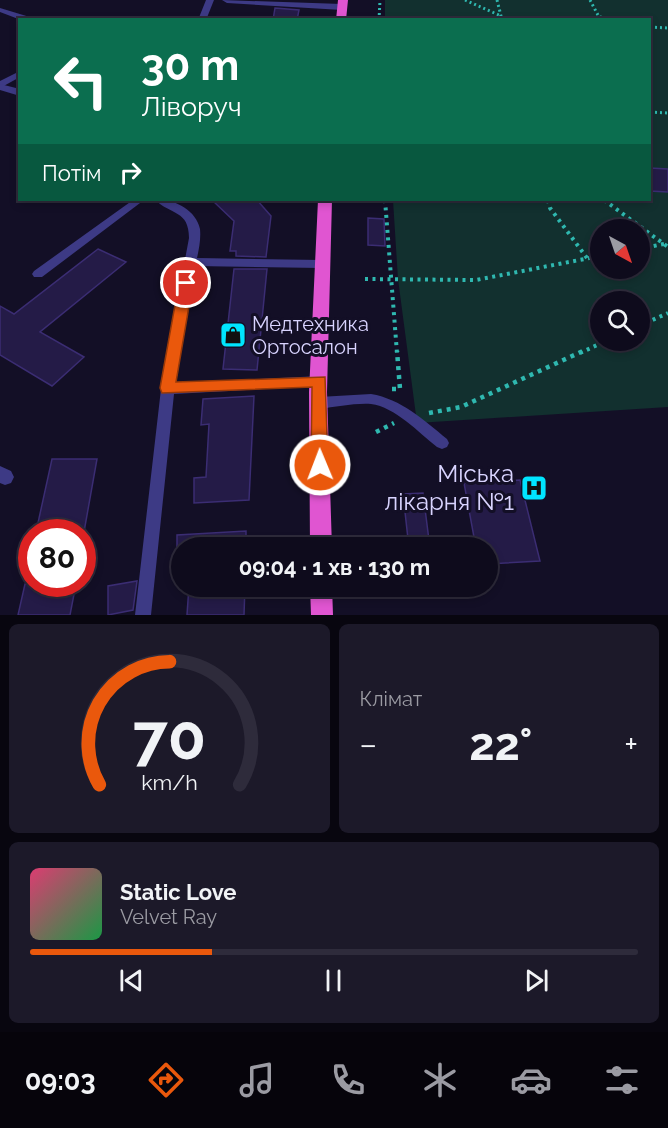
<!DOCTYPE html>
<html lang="uk">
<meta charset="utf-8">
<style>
body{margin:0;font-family:Raleway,sans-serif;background:#1c1929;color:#f1f3f6;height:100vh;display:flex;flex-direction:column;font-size:22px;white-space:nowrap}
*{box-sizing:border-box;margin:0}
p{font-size:20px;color:#9b9ba3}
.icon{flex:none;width:33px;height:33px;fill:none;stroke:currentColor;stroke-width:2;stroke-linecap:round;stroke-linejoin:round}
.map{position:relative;height:615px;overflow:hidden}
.side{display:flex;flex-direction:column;gap:9px;padding:9px;background:#08060f;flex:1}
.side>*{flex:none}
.guide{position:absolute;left:18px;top:18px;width:633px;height:183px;border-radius:0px;box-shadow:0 3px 9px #0003,0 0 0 2px #2e2b3b;background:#0b6e4f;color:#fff;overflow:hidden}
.needle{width:39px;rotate:140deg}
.tools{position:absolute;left:590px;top:219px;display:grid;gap:12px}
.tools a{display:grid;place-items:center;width:60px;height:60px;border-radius:50%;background:#0e0b1c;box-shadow:0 3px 9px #0003,0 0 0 2px #2e2b3b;font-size:30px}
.speed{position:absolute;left:18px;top:519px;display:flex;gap:12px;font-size:30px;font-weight:700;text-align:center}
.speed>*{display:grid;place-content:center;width:78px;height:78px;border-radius:50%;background:#0e0b1c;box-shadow:0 3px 9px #0003,0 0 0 2px #2e2b3b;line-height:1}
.speed .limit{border:9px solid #d22;background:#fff;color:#111}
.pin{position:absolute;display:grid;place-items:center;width:51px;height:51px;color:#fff;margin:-26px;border:3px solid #fff;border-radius:50%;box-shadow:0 2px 6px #0007}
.me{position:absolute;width:66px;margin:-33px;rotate:359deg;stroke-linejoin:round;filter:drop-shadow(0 0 4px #0008)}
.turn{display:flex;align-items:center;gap:21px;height:126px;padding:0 24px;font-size:27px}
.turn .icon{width:78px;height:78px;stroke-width:2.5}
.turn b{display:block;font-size:42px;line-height:51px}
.then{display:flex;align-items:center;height:57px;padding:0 24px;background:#0003;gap:12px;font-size:22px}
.big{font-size:45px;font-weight:700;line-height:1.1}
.side .widget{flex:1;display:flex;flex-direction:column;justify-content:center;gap:9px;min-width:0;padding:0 21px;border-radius:9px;background:#1c1929}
.side .dial{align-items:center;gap:0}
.dial svg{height:156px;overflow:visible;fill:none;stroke:#2e2b3b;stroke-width:7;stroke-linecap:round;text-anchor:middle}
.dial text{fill:#f1f3f6;stroke:none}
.song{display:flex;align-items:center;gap:18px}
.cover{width:72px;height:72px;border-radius:9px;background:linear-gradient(135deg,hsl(340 70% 55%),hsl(140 70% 35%))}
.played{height:6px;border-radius:3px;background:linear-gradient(90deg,#ea580c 30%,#2e2b3b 30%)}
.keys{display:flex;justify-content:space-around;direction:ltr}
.heat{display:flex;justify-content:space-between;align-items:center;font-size:33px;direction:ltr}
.side .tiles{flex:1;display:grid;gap:9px;grid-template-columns:1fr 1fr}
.widget:last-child{grid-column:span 2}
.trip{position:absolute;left:171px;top:537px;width:327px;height:60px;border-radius:30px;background:#0e0b1c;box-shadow:0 3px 9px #0003,0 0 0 2px #2e2b3b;font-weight:700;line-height:60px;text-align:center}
.dock{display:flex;height:96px;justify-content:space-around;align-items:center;background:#06040b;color:#9b9ba3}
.dock .icon{width:42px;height:42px}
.dock .on{color:#ea580c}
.dock b{font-size:27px;color:#f1f3f6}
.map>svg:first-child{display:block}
</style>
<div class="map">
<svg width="668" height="615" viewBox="0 0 668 615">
<rect width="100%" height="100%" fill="#130f26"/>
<path fill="#12302f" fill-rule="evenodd" d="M385,0H668V407L417,423L398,279L393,200H650V20H385ZM600,230H639V268H600ZM600,302H639V340H600Z"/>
<path fill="#241b47" stroke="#3b2d73" stroke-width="1.5" d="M275,8L299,10L297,20H273Z
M650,168L668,169V192L650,191Z
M212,200H257L271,216L266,257L236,256V251H230L234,221Z
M368,218L384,219L385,246L368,245Z
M98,249L126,262L40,332L84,357L52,386L0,355V306L14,314Z
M234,269H267L257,370L223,369Z
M254,396L249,500L194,503V478L206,477L209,424L201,425L203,399Z
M52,459H97L84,532H36Z
M520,480L540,561L488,564V548H476L464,483Z
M423,493L430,548H409L403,494Z
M246,531V548H177V535Z
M137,581L133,610L108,615V586Z
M25,584H76L70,615H18Z
M189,586H245L244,615H187Z"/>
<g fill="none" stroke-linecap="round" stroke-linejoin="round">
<path stroke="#2fb8b0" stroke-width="3" stroke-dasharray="2 3" stroke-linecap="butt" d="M465,0L501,16
M497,0L502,20
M590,0L599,17L633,20
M379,20L380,0
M650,27L668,28
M650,112L668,113"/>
<path stroke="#2fb8b0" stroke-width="4" stroke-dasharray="3 4.5" stroke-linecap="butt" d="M385,200L397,353
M548,200L550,208L587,258
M604,200L668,247
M639,249L668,243
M365,279L476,280L600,256
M639,326L668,313
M580,353L608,340"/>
<path stroke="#2fb8b0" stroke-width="4.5" stroke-dasharray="4 5" stroke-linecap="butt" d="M392,389H400L397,351
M429,413L461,407L583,351
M376,432L394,423"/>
<path fill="#3d3a85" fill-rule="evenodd" d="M206,0H214L206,20H198Z
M0,8L33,18V20H21L0,12Z
M20,71V77L0,88V81Z
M133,200H144L42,277H34L32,274L34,271Z
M155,200C172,198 196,209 200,229C201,239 199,249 197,258L321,260L327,264L321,268L195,266L176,383L320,376L325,377L327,381L325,385L320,386L174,394L151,615H135L161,389L189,238C189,210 171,215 155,200Z
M371,394C401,399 424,420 447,439L449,443L447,447L442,449L437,447C418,432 395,407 371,404C354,403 336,407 319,409L314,407L312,403L314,399L319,397Z"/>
<path fill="#3d3a85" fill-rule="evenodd" d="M222,0L342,4L347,7L342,10L227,3Z
M0,84L20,89V96L0,90Z
M0,466L11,471L14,477L11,483L5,485L0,483Z"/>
<path fill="#e055d1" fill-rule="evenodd" d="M338,0H348L346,20H336Z
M318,200H332L327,392L332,548H310L309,392Z
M310,586H332L333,615H311Z"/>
</g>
<path fill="#ea580c" stroke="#983908" stroke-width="1.5" d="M186,278L193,283L176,382L325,377L328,465L325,470L320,472L314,470L311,465L312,387L162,393L160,388L179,283Z"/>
<defs>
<symbol id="shop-square" viewBox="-11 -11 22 22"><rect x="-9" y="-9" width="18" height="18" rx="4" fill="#00e5ff" stroke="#130f26"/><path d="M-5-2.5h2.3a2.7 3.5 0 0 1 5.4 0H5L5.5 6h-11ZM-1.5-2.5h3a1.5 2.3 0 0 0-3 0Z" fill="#111"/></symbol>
<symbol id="hospital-square" viewBox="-11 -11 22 22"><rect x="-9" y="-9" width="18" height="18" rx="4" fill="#00e5ff" stroke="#130f26"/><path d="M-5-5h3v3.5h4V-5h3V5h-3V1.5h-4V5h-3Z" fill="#111"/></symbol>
</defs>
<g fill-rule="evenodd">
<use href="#shop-square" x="218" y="320" width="30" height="30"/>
<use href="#hospital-square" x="519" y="473" width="30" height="30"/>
</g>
<g text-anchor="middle" stroke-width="6" stroke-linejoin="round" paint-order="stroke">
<g font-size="20" fill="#d9d4ff" stroke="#130f26" text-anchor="start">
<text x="252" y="331">Медтехника<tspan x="252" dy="23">Ортосалон</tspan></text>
</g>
<g font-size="24" fill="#d9d4ff" stroke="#130f26" text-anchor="end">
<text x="514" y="482">Міська<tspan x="514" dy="28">лікарня №1</tspan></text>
</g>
</g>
</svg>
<div class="tools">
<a><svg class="needle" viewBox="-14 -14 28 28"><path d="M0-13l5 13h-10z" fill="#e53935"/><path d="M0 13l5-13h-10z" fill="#9b9ba3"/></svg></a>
<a><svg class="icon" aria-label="search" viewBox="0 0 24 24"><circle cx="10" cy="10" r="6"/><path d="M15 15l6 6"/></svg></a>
</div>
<div class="speed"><div class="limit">80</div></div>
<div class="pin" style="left:186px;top:283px;background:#d93025"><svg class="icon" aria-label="arrive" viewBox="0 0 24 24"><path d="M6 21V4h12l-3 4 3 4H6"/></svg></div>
<svg class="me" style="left:320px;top:465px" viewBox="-20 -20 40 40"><circle r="17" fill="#ea580c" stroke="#fff" stroke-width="3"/><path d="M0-11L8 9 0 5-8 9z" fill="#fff"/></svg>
<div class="trip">09:04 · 1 хв · 130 m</div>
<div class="guide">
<div class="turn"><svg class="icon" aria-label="left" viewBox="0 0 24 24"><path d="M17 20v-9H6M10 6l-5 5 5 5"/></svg><div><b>30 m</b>Ліворуч</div></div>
<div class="then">Потім<svg class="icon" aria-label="right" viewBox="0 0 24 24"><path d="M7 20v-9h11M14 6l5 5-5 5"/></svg></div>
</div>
</div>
<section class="side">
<div class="tiles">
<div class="widget dial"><svg viewBox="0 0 100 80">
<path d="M14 69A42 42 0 1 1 86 69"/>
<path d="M14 69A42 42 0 0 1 50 6" stroke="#ea580c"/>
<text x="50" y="56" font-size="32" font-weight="700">70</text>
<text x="50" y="72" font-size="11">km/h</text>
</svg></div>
<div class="widget"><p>Клімат</p>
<div class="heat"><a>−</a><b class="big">22°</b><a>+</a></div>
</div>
<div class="widget">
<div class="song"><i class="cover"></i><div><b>Static Love</b><p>Velvet Ray</p></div></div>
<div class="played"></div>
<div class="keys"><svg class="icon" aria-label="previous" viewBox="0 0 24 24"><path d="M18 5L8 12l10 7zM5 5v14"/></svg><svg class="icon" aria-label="pause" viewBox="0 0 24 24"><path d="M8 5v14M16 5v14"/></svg><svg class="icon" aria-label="next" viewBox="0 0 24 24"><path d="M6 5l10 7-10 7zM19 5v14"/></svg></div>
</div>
</div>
</section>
<nav class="dock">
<b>09:03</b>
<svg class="icon on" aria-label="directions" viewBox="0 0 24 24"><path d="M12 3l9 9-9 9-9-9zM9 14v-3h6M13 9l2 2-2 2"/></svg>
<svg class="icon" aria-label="music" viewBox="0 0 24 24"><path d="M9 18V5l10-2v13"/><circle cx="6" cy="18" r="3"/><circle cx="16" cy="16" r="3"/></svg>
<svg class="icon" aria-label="phone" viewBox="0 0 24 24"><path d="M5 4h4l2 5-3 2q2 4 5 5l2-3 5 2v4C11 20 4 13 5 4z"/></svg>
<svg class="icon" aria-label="climate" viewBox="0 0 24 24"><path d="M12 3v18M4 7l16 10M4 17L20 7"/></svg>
<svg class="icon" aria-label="car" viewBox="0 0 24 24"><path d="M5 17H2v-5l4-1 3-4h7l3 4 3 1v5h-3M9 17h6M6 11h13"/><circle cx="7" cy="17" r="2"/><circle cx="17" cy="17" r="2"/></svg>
<svg class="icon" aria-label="filters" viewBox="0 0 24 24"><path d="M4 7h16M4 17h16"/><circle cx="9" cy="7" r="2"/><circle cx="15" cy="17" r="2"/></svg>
</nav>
